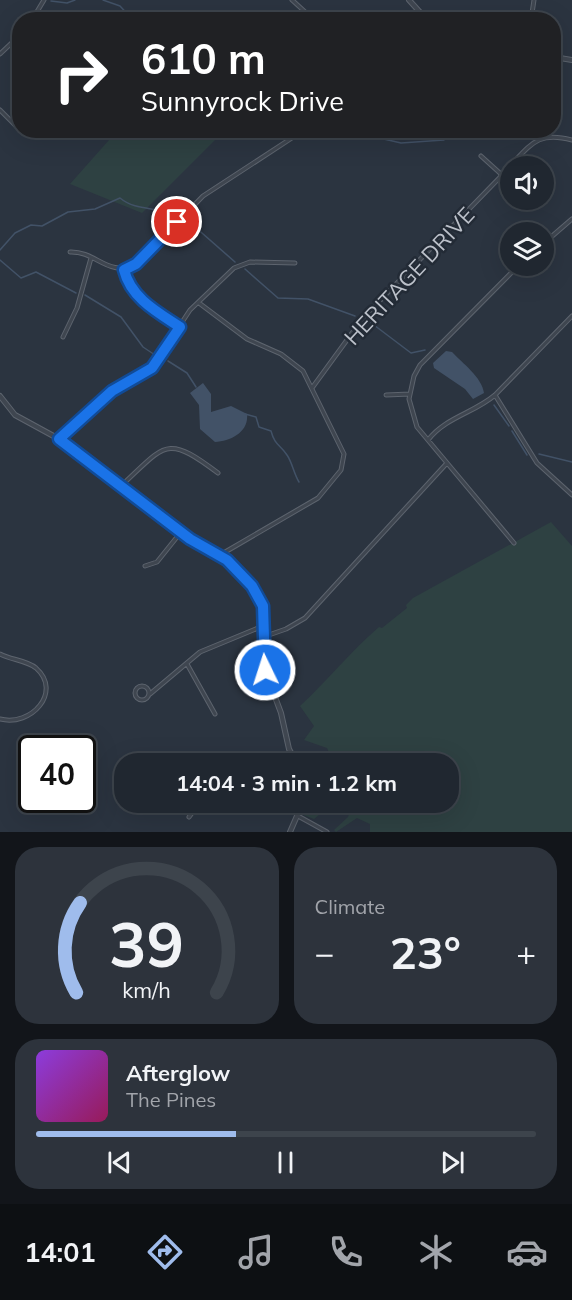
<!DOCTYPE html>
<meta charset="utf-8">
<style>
body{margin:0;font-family:Mulish,sans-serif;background:#2d333c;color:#f1f3f6;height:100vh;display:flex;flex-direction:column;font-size:22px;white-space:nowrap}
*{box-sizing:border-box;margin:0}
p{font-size:20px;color:#a2a5ab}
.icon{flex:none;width:33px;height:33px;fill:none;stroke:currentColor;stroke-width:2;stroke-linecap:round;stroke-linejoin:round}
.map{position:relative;height:832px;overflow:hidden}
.side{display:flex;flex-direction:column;gap:15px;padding:15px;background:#12151a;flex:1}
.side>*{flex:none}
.guide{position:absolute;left:12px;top:12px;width:549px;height:126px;border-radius:24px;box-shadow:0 6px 24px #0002,0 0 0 2px #3d444c;background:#202124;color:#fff;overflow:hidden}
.tools{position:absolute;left:500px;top:156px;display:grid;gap:12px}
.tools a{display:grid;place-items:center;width:54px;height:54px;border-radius:50%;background:#202730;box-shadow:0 6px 24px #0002,0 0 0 2px #3d444c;font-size:30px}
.speed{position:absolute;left:18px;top:735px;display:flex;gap:12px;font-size:30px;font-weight:700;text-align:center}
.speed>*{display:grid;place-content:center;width:78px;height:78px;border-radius:50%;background:#202730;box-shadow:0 6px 24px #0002,0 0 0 2px #3d444c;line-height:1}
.speed .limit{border:3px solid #111;border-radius:9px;background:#fff;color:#111}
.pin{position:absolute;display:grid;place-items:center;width:51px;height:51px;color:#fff;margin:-26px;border:3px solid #fff;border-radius:50%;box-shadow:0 2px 6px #0007}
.me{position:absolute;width:66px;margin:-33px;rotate:356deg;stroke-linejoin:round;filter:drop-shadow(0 0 4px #0008)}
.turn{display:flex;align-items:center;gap:21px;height:126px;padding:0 30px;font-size:27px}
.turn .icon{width:78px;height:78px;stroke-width:2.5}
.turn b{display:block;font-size:42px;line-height:51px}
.big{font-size:45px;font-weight:700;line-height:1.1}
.side .widget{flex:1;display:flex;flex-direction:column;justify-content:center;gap:9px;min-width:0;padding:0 21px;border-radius:24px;background:#2d333c}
.side .dial{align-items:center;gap:0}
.dial svg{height:156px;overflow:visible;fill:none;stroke:#3d444c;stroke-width:7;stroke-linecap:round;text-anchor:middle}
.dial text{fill:#f1f3f6;stroke:none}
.song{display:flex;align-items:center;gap:18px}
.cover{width:72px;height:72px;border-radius:9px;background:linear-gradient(135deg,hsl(270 70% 55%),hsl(330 70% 35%))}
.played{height:6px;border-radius:3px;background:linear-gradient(90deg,#9fbcec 40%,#3d444c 40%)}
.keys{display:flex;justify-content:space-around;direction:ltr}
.heat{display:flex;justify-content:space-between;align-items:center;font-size:33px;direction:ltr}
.side .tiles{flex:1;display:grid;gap:15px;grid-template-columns:1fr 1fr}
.widget:last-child{grid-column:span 2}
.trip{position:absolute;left:114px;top:753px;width:345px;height:60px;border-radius:24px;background:#202730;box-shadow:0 6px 24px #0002,0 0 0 2px #3d444c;font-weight:700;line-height:60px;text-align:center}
.menu{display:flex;height:96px;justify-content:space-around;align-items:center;background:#0d1013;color:#a2a5ab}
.menu .icon{width:42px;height:42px}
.menu .selected{color:#9fbcec}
.menu b{font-size:27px;color:#f1f3f6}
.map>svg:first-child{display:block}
</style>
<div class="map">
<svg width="572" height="832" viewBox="0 0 572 832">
<rect width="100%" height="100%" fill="#2b3440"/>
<path fill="#2e4142" d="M117,131V130L224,131L142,213L70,184Z
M551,522L572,546V832H370V824L357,818L336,832L334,830L348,817L352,806L349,803L448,802V764L325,763L332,759L327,748L304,740L314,726L300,706C328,680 351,651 379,627L382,628L407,608L406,605L413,598Z
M305,803L320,805L339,803L331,805L314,819L301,814Z"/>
<path fill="#425267" d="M446,351L452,352C462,363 482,377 484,393L473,399L465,389L434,368L433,363Z
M203,383L211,394V412L231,406L247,414C249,432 231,441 215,442L200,429L199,405L190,393Z"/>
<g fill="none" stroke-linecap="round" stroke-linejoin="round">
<path stroke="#425267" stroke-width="1.5" d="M103,0L120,6L133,20
M51,1L67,3L75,0
M345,130L401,143L444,140L449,130
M184,222L194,226L235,262
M0,250L15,233L31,225L42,226L68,212L95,209L120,198C138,213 163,205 177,218
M0,260L21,278L36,272L76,293
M245,269L278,298L308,299L355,316
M85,295L121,317L143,347L155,355
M370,322L411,353L425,350
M168,361L187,373L196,387
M494,405L509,426
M245,414L256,417L259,427L271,431C275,446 280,444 287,455C292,462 294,474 299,482
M512,431L527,455
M539,454L572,462"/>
<defs>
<path id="minor" d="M292,0L314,20
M32,20L44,0
M531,20L534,0
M0,54L20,35
M0,110L20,130
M21,130L36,136L55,130
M481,156L502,175
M510,166C532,143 539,131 572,140
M543,244L572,219
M70,252C97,251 107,278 137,264L203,196L304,130
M124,270C131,298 157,312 180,326
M199,303L247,339L281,354L303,371L344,454L341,470L318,498L220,555
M63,337L77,308L91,258
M312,388L363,318L510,167
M386,395L410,394
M495,395L537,463L572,495
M59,438L112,391L152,368L190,310L234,268L250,262L295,263
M428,440C446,417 474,413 495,395L572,316
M122,485C166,444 166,434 218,473
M514,543L417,427L409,399L414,376L420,365L518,266
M145,566L157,562L181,532
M263,637L286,629L305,618L447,463
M0,654C11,660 26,660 36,668C63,692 31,727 0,719
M187,664L215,714
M135 693a7 7 0 1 1 14 0a7 7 0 1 1-14 0Z
M150,694L200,652L263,626
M283,764L292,756
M298,816L327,832
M189,817L200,802"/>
<path id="tertiary" d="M409,0L427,20
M554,57L572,60
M0,396L15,415L59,439L191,539L220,555L252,586L263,606L265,670L281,713L289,749L297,764
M290,832L303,802"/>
</defs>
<use href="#minor" stroke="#5d646e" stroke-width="5"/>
<use href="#tertiary" stroke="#5d646e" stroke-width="6"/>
<use href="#minor" stroke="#3f4650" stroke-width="3"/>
<use href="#tertiary" stroke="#3f4650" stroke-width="4"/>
</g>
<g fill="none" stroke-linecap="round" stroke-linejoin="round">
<defs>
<path id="route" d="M177,222L136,264L124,270C131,298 157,312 180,327L152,368L112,391L59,439L190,539L227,560L252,586L263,606L265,670"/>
</defs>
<use href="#route" stroke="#114b97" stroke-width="15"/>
<use href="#route" stroke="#1a73e8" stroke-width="10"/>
</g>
<g text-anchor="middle" stroke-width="5" stroke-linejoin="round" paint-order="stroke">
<g font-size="22" fill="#bcc1ca" stroke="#232b36">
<text transform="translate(409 276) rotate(-47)" y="8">HERITAGE DRIVE</text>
</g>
</g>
</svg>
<div class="tools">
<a><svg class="icon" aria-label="sound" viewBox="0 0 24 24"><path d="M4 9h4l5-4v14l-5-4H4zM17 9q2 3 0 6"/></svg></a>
<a><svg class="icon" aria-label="layers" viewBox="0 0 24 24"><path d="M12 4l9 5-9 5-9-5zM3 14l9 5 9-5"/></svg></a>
</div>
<div class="speed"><div class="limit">40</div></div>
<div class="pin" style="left:177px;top:222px;background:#d93025"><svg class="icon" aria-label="arrive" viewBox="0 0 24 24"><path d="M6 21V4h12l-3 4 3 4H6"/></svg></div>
<svg class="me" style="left:265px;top:670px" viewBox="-20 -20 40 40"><circle r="17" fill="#1a73e8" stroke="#fff" stroke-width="3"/><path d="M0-11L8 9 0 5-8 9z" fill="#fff"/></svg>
<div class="trip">14:04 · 3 min · 1.2 km</div>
<div class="guide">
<div class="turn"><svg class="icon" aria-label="right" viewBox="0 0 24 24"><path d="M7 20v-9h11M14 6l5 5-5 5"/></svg><div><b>610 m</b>Sunnyrock Drive</div></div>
</div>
</div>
<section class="side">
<div class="tiles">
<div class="widget dial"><svg viewBox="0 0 100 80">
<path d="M14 69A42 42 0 1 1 86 69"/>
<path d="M14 69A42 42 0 0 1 16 23" stroke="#9fbcec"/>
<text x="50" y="56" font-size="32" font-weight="700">39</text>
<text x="50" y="72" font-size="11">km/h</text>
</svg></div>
<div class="widget"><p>Climate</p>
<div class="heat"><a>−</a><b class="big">23°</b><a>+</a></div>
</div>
<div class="widget">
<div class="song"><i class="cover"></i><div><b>Afterglow</b><p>The Pines</p></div></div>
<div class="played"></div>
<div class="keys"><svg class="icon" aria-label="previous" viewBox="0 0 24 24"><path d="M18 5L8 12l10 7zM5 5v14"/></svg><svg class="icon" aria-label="pause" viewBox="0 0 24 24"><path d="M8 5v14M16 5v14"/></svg><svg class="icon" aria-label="next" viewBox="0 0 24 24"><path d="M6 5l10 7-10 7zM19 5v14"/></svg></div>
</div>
</div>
</section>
<nav class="menu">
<b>14:01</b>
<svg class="icon selected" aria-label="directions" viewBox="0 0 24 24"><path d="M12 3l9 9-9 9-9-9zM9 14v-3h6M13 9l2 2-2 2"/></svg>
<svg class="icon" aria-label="music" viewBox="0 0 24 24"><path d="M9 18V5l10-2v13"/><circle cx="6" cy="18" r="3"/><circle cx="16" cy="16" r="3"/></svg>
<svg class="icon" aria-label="phone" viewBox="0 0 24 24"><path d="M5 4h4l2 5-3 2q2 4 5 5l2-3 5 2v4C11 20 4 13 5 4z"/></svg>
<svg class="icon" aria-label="climate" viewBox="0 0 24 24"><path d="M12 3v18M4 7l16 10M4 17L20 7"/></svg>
<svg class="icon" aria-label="car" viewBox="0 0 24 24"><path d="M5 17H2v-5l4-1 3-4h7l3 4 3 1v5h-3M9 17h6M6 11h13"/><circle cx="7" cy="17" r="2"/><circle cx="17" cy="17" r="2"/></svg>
</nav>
